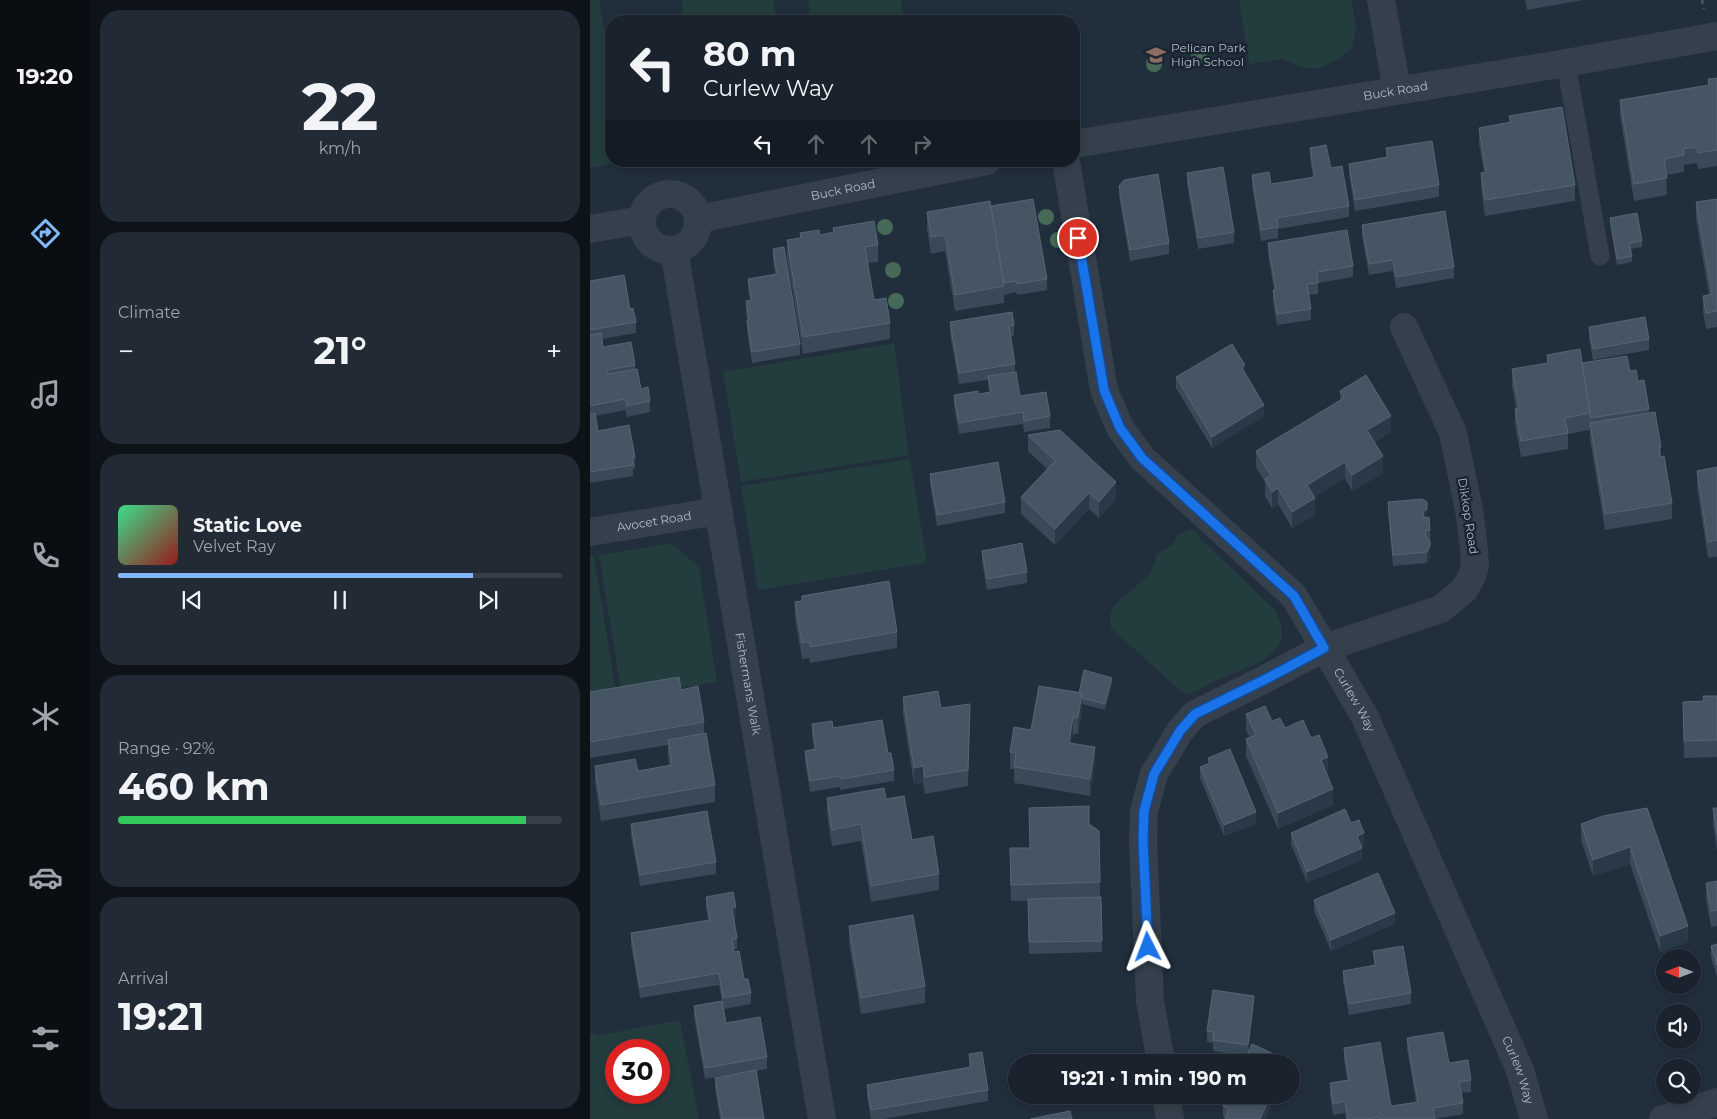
<!DOCTYPE html>
<meta charset="utf-8">
<style>
body{margin:0;font-family:Montserrat,sans-serif;background:#222a35;color:#f1f3f6;height:100vh;display:flex;flex-direction:column;font-size:19px;white-space:nowrap}
*{box-sizing:border-box;margin:0}
p{font-size:16px;color:#9fa4aa}
.icon{flex:none;width:28px;height:28px;fill:none;stroke:currentColor;stroke-width:2;stroke-linecap:round;stroke-linejoin:round}
.map{position:relative;flex:1;overflow:hidden}
.side{display:flex;flex-direction:column;gap:10px;padding:10px;background:#0e1319;width:500px}
.side>*{flex:none}
.top-card{position:absolute;left:15px;top:15px;width:475px;height:152px;border-radius:20px;box-shadow:0 2px 8px #0003,0 0 0 1px #373f49;background:#19222d;color:#f1f3f6;overflow:hidden}
.needle{width:32px;rotate:270deg}
.fabs{position:absolute;left:1066px;top:949px;display:grid;gap:10px}
.fabs a{display:grid;place-items:center;width:45px;height:45px;border-radius:50%;background:#19222d;box-shadow:0 2px 8px #0003,0 0 0 1px #373f49;font-size:25px}
.speed{position:absolute;left:15px;top:1039px;display:flex;gap:10px;font-size:25px;font-weight:700;text-align:center}
.speed>*{display:grid;place-content:center;width:65px;height:65px;border-radius:50%;background:#19222d;box-shadow:0 2px 8px #0003,0 0 0 1px #373f49;line-height:1}
.speed .limit{border:8px solid #d22;background:#fff;color:#111}
.pin{position:absolute;display:grid;place-items:center;width:42px;height:42px;color:#fff;margin:-21px;border:2px solid #fff;border-radius:50%;box-shadow:0 1px 5px #0007}
.me{position:absolute;width:55px;margin:-28px;rotate:357deg;stroke-linejoin:round;filter:drop-shadow(0 0 4px #0008)}
.turn{display:flex;align-items:center;gap:18px;height:105px;padding:0 15px;font-size:22px}
.turn .icon{width:65px;height:65px;stroke-width:2.5}
.turn b{display:block;font-size:35px;line-height:42px}
.lanes{display:flex;align-items:center;height:48px;padding:0 15px;background:#0003;justify-content:center;gap:25px;direction:ltr}
.lanes .off{opacity:.35}
.big{font-size:38px;font-weight:700;line-height:1.1}
.side .widget{flex:1;display:flex;flex-direction:column;justify-content:center;gap:8px;min-width:0;padding:0 18px;border-radius:20px;background:#222a35}
.side .dial{align-items:center;gap:0}
.dial b{font-size:65px;line-height:1}
.song{display:flex;align-items:center;gap:15px}
.cover{width:60px;height:60px;border-radius:8px;background:linear-gradient(135deg,hsl(150 70% 55%),hsl(0 70% 35%))}
.played{height:5px;border-radius:2px;background:linear-gradient(90deg,#80b9fd 80%,#373f49 80%)}
.keys{display:flex;justify-content:space-around;direction:ltr}
.heat{display:flex;justify-content:space-between;align-items:center;font-size:28px;direction:ltr}
.charge{height:8px;border-radius:4px;background:linear-gradient(90deg,#34c759 92%,#373f49 0)}
.trip{position:absolute;left:418px;top:1054px;width:292px;height:50px;border-radius:25px;background:#19222d;box-shadow:0 2px 8px #0003,0 0 0 1px #373f49;font-weight:700;line-height:50px;text-align:center}
main{display:flex;flex:1;min-height:0}
.tabs{display:flex;flex-direction:column;width:90px;justify-content:space-around;align-items:center;background:#0a0e12;color:#9fa4aa}
.tabs .icon{width:35px;height:35px}
.tabs .active{color:#80b9fd}
.tabs b{font-size:22px;color:#f1f3f6}
.map>svg:first-child{display:block}
</style>
<main>
<nav class="tabs">
<b>19:20</b>
<svg class="icon active" aria-label="directions" viewBox="0 0 24 24"><path d="M12 3l9 9-9 9-9-9zM9 14v-3h6M13 9l2 2-2 2"/></svg>
<svg class="icon" aria-label="music" viewBox="0 0 24 24"><path d="M9 18V5l10-2v13"/><circle cx="6" cy="18" r="3"/><circle cx="16" cy="16" r="3"/></svg>
<svg class="icon" aria-label="phone" viewBox="0 0 24 24"><path d="M5 4h4l2 5-3 2q2 4 5 5l2-3 5 2v4C11 20 4 13 5 4z"/></svg>
<svg class="icon" aria-label="climate" viewBox="0 0 24 24"><path d="M12 3v18M4 7l16 10M4 17L20 7"/></svg>
<svg class="icon" aria-label="car" viewBox="0 0 24 24"><path d="M5 17H2v-5l4-1 3-4h7l3 4 3 1v5h-3M9 17h6M6 11h13"/><circle cx="7" cy="17" r="2"/><circle cx="17" cy="17" r="2"/></svg>
<svg class="icon" aria-label="filters" viewBox="0 0 24 24"><path d="M4 7h16M4 17h16"/><circle cx="9" cy="7" r="2"/><circle cx="15" cy="17" r="2"/></svg>
</nav>
<section class="side">
<div class="widget dial"><b>22</b><p>km/h</p></div>
<div class="widget"><p>Climate</p>
<div class="heat"><a>−</a><b class="big">21°</b><a>+</a></div>
</div>
<div class="widget">
<div class="song"><i class="cover"></i><div><b>Static Love</b><p>Velvet Ray</p></div></div>
<div class="played"></div>
<div class="keys"><svg class="icon" aria-label="previous" viewBox="0 0 24 24"><path d="M18 5L8 12l10 7zM5 5v14"/></svg><svg class="icon" aria-label="pause" viewBox="0 0 24 24"><path d="M8 5v14M16 5v14"/></svg><svg class="icon" aria-label="next" viewBox="0 0 24 24"><path d="M6 5l10 7-10 7zM19 5v14"/></svg></div>
</div>
<div class="widget"><p>Range · 92%</p><b class="big">460 km</b><div class="charge"></div></div>
<div class="widget"><p>Arrival</p><b class="big">19:21</b></div>
</section>
<div class="map">
<svg width="1127" height="1119" viewBox="0 0 1127 1119">
<rect width="100%" height="100%" fill="#212e3c"/>
<path fill="#233c3d" fill-rule="evenodd" d="M0,0H9L21,69V161H33L0,168Z
M91,0H183L187,21H94Z
M218,0H311L314,21H222Z
M649,0H762L766,29L762,48L749,59L728,69L711,67L691,59L659,64Z
M304,343L319,455L151,482L133,372Z
M320,459L337,563L168,590L151,486Z
M601,529L685,610C710,654 663,664 632,678C620,683 607,693 594,694L521,628L520,616L523,606L561,573L567,554L583,544L589,534Z
M81,543L109,567L127,682L32,697L9,555Z
M0,557H4L27,697L0,701Z
M90,1020L109,1119H0V1034L5,1033V1036ZM26,1050H69V1092H26Z"/>
<g fill="none" stroke-linecap="round" stroke-linejoin="round">
<path stroke="#3c5555" stroke-width="3" stroke-dasharray="4 4" stroke-linecap="butt" d="M1112,0L1114,9"/>
<path stroke="#35404c" stroke-width="19" d="M976,63L1010,256"/>
<g stroke="#35404c" stroke-width="28">
<path d="M791,0L807,90"/>
<path id="s1" d="M484,144L976,63L1127,36"/>
<path id="s2" d="M476,161L514,390L530,428L552,458L704,596L775,717L930,1070L944,1119"/>
<circle cx="80" cy="222" r="28"/>
<path id="s3" d="M108,219L397,161"/>
<path d="M0,229L52,220"/>
<path id="s4" d="M84,250L232,1119"/>
<path id="s5" d="M0,532L129,511"/>
<path d="M571,1062L560,1001L553,840L554,811L564,774L590,731L605,714L677,678L734,648L851,609L874,590L881,578L885,566L884,549L879,510L863,433L814,327"/>
<path d="M576,1095L580,1119"/>
<path d="M1073,1119L1127,1102"/>
</g>
</g>
<g fill="#476958">
<circle cx="609" cy="56" r="8"/>
<circle cx="564" cy="64" r="8"/>
<circle cx="456" cy="217" r="8"/>
<circle cx="295" cy="227" r="8"/>
<circle cx="468" cy="240" r="8"/>
<circle cx="303" cy="270" r="8"/>
<circle cx="306" cy="301" r="8"/>
</g>
<path fill="#394958" d="M935,0H993L937,10Z
M1127,78V168V166L1108,169L1107,163L1094,165V172L1076,175L1077,195L1044,201L1030,116V100L1118,85V79Z
M919,116L985,185V201L895,216L891,189V173L894,172L889,144V128L919,123Z
M720,148L741,168L759,206V217L688,229V238L671,241L662,186V175L681,184L723,177L720,159Z
M796,148L849,185V197L765,211L759,175V164L796,157Z
M597,173L644,232V243L608,249L597,184Z
M529,186L579,243V254L540,261L529,197Z
M1127,199V327L1116,329L1113,312V296L1119,295L1106,219V202Z
M401,206L457,279V290L427,295L426,292L414,295V303L365,311L355,251L341,254L337,229V212Z
M1020,218L1052,241V247L1040,249L1042,256V262L1027,265L1020,223Z
M772,225L864,267V278L806,288L803,271L779,275L772,237Z
M243,228L288,245V262L277,263L284,300L300,323V339L213,354L197,257V240L210,238V233L230,235L243,233Z
M678,243L763,266V277L728,283V294L719,295L721,309V320L687,325L683,302V290H684L678,254Z
M183,249L210,344V355L162,363L157,331V320L156,313V301H160L158,290V279L185,274L183,260Z
M0,281L40,309L46,322V333L12,339L13,347L45,365V369L51,389L60,401V412L37,417L35,410L5,416L8,431L45,457V469H43V476L0,483Z
M360,322L424,325V336L420,337L425,364V372L430,396L460,416V428L434,432L433,424L369,434L364,406V395L389,394L399,393L398,380L369,384L360,334Z
M999,327L1059,339V350L1003,360L999,338Z
M957,355L992,363L1040,371L1048,381L1059,409V413L1071,447V457L1082,503V519L1015,530L1000,439V430L978,434V449L931,457L925,425V409L926,408L922,386V369L957,364Z
M586,377L674,416L622,448L586,388Z
M750,391L801,432L785,442L793,473L762,491L755,478L724,497L725,515L702,528L688,504L682,508L675,496V482L666,467V451L750,400Z
M438,435L526,499L509,518L499,509L465,545L431,514V497L457,469L438,451Z
M1127,467V557L1118,558L1107,487V471Z
M340,474L415,502V513L347,526L340,485Z
M798,502L837,517L840,530V558L837,563L803,566L798,513Z
M392,551L437,572V583L397,590L392,562Z
M212,596L307,632V648L220,663L219,658L212,659L205,618V602L212,601Z
M522,684L515,710L492,704V710L488,734H483L481,743L505,764L500,796L424,783V769H420V752L441,730L489,693Z
M91,690L114,722V734L125,785V802L11,821L5,782V766L48,771L79,765L78,756V745L0,758V692Z
M1113,696H1127V757L1094,758L1093,702L1113,701Z
M313,697L380,720L378,786L335,794L333,783L324,784L313,714Z
M656,714L682,721L695,728L721,738L738,774H737L743,805L688,829L656,756V739L660,738L656,730Z
M222,724L243,728L298,753L304,770V781L250,790V787L220,792L215,762V751L224,749L222,736Z
M618,758L666,824L634,836L610,778V767L618,763Z
M237,798L296,799L322,840L349,874V890L281,902L271,841L242,846L237,814Z
M439,808L499,824L510,882V897H511L512,952L439,954L438,901H421L420,865V848H440Z
M1057,808L1098,942L1070,952L1040,864L1003,876L991,840V824Z
M1123,808H1127V851L1123,825Z
M761,823L774,845L771,846L772,860L717,883L701,844V833Z
M41,824L126,862V874L50,886L41,836Z
M1127,881V926L1121,927L1116,899V883Z
M116,897L146,919H144L147,938V949H144L154,979L161,993V1004L134,1009L136,1023L177,1057V1069L166,1071L174,1119H130L125,1089V1078L154,1072L115,1079L104,1017V1006L132,1001L129,985L50,998L41,945V933L118,920L116,908Z
M724,900L805,924L741,951L724,911Z
M259,926L335,986V1003L271,1014L259,943Z
M1127,944V977L1121,957V946Z
M783,951L821,993V1004L759,1015L753,982V971L784,965Z
M664,1007L658,1052L697,1062L623,1051V1043L617,1042V1031Z
M817,1038L859,1063L881,1080V1092L871,1093L873,1103V1114L845,1119H756L755,1113L743,1115L740,1095V1083L757,1080L754,1060V1048L801,1106L826,1102L817,1049Z
M379,1054L398,1090V1101L294,1119H281L277,1097V1085L379,1068Z
M686,1095L675,1119H635V1118L633,1117V1106Z"/>
<path fill="#2a3948" d="M655,365V376L652,368Z
M674,405V416L622,448V437Z
M801,416V432L777,447V430Z
M793,456V473L762,491V475Z
M755,462V478L717,501V485Z
M526,482V499L509,518V502Z
M688,488V504L682,508V492Z
M499,493V509L465,545V529Z
M725,498V515L702,528V512Z
M837,509V520L833,524V512Z
M840,546V558L837,563V552Z
M522,678V684L515,710V704Z
M492,693V710L488,734V718Z
M380,704V720L378,786V770Z
M483,717V734L479,759V743Z
M505,747V764L500,796V779Z
M738,757V774L731,777V760Z
M333,766V783L324,784V768Z
M743,789V805L688,829V813Z
M666,812V824L634,836V825Z
M774,833V845L767,848V836Z
M1040,847V864L1003,876V860Z
M772,848V860L717,883V872Z
M146,907V919L142,920V908Z
M805,913V924L741,951V940Z
M1098,926V942L1070,952V936Z
M664,996V1007L658,1056V1045Z
M681,1095H686L675,1119H670Z"/>
<path fill="#465564" stroke="#566574" d="M1127,78V151V150L1108,153L1107,147L1093,149L1094,155L1074,159L1077,178L1044,184L1030,100L1119,85L1118,79Z
M972,107L985,185L895,200L891,173L896,172L889,128L921,122L919,116Z
M842,141L849,185L765,200L759,164L798,157L796,148Z
M736,145L741,168L752,166L759,206L687,218L688,227L671,230L662,175L679,172L681,184L725,177L720,148Z
M633,167L644,232L608,238L597,173Z
M568,174L579,243L540,250L529,186L534,180Z
M443,199L457,279L427,284L426,281L414,283L401,206Z
M1127,199V311L1116,313L1113,296L1122,294L1106,202Z
M400,201L414,286L365,295L355,235L341,237L337,212Z
M855,211L864,267L806,277L803,260L779,264L772,225Z
M1047,213L1052,241L1039,243L1042,256L1027,259L1020,218Z
M284,221L288,245L275,247L284,300L296,298L300,323L213,337L197,240L211,238L210,233L229,230L230,235L244,232L243,228Z
M757,230L763,266L727,272L728,283L717,284L721,309L687,314L683,290H686L678,243Z
M194,247L210,344L162,352L157,320L159,319L156,301L162,300L158,279L187,274L183,249Z
M34,275L40,309L43,308L46,322L0,330V281Z
M422,312L424,325L419,326L425,364L369,373L360,322Z
M1055,317L1059,339L1003,349L999,327Z
M11,333L13,347L41,342L45,365L17,370L18,374L47,369L51,389L58,387L60,401L37,406L35,399L0,406V335Z
M642,344L655,365L652,368L674,405L622,437L586,377Z
M990,349L1000,413L975,418L978,433L931,441L925,409L929,408L922,369L958,363L957,355Z
M1037,356L1040,371L1046,370L1048,381L1054,380L1059,409L1000,418V413L992,363Z
M426,372L430,396L456,392L460,416L434,421L433,412L369,423L364,395L388,391L389,394L401,392L398,376Z
M776,375L801,416L777,430L793,456L762,475L755,462L717,485L725,498L702,512L688,488L682,492L675,479L681,476L666,451L754,398L750,391Z
M1065,412L1071,447H1069L1070,457L1074,456L1082,503L1015,514L1000,423Z
M5,413L8,431L39,425L45,457L42,458L43,465L0,472V414Z
M470,430L526,482L509,502L499,493L465,529L431,497L465,461L438,435Z
M408,462L415,502L347,515L340,474Z
M1127,467V540L1118,542L1107,471Z
M832,499L837,502V509L833,512L834,518L839,517L840,530L835,531L836,537L840,541V546L837,552L803,555L798,502Z
M432,543L437,572L397,579L392,551Z
M299,581L307,632L220,647L219,642L212,643L205,602L212,601V596Z
M494,670L522,678L515,704L492,698V693H489Z
M89,677L91,690L108,686L114,722L0,742V692Z
M449,686L492,693L488,718L483,717L479,743L505,747L500,779L424,767L426,753L420,752L424,727L441,730Z
M348,691L351,708L380,704L378,770L335,777L333,766L324,768L313,697Z
M1113,696H1127V740L1094,741L1093,702L1114,701Z
M675,706L682,721L690,718L695,728L713,720L721,738L729,735L738,757L731,760L743,789L688,813L656,739L666,735L656,714Z
M292,720L298,753H301L304,770L250,779V776L220,781L215,751L226,749L222,724L242,721L243,728Z
M116,733L125,785L11,805L5,766L45,759L48,771L82,765L78,740Z
M640,749L666,812L634,825L610,767L620,763L618,758Z
M294,788L296,799L314,796L322,840L343,836L349,874L281,886L271,824L242,830L237,798Z
M499,806V824L509,831L510,882L421,885L420,848H440L439,808Z
M1057,808L1098,926L1070,936L1040,847L1003,860L991,824L1013,816Z
M1123,808H1127V834Z
M755,809L761,823L769,820L774,833L767,836L772,848L717,872L701,833Z
M117,811L126,862L50,875L41,824Z
M788,873L805,913L741,940L724,900Z
M1127,881V910L1121,911L1116,883Z
M143,892L146,907L142,908L147,938L142,939L144,952L149,951L154,979H158L161,993L133,998L129,973L50,987L41,933L120,920L116,897Z
M511,897L512,941L439,942L438,899Z
M323,915L335,986L271,998L259,926Z
M1127,944V965L1121,946Z
M813,946L821,993L759,1004L753,971L786,965L783,951Z
M623,990L664,996L658,1045L623,1040L624,1032L617,1031Z
M132,1001L136,1023L170,1017L177,1057L115,1068L104,1006Z
M853,1032L859,1063L878,1060L881,1080L869,1082L873,1103L843,1108L845,1119H789V1117L777,1119H758L755,1101L743,1104L740,1083L759,1080L754,1048L790,1042L801,1106L828,1102L817,1038Z
M662,1044L697,1060L696,1062H653Z
M392,1052L398,1090L281,1110L277,1085L381,1067L379,1054Z
M166,1070L174,1119H132L125,1078Z
M639,1095H681L670,1119H635L639,1109L633,1106Z
M480,1111L482,1119H440Z"/>
<g fill="none" stroke-linecap="round" stroke-linejoin="round">
<defs>
<path id="route" d="M488,238L514,390L530,428L552,458L704,596L734,648L678,678L605,714L590,731L564,774L554,811L553,840L558,947"/>
</defs>
<use href="#route" stroke="#114b97" stroke-width="12"/>
<use href="#route" stroke="#1a73e8" stroke-width="9"/>
</g>
<defs>
<symbol id="school-bare" viewBox="-9 -9 18 18"><path d="M0-5L7-2L0 1L-7-2ZM-4 1L0 2.5L4 1V4Q0 6-4 4Z" fill="#8d6e63" stroke="#1a2531" stroke-width="2.5" paint-order="stroke"/></symbol>
</defs>
<g fill-rule="evenodd">
<use href="#school-bare" x="552" y="41" width="28" height="28"/>
</g>
<g text-anchor="middle" stroke-width="5" stroke-linejoin="round" paint-order="stroke">
<g font-size="12" fill="#b0bbc8" stroke="#1a2531" text-anchor="start">
<text x="581" y="52">Pelican Park<tspan x="581" dy="14">High School</tspan></text>
</g>
<g font-size="12" fill="#b0bbc8" stroke="#1a2531">
<text dy="4" stroke="none"><textPath href="#s1" startOffset="326">Buck Road</textPath></text>
<text dy="4" stroke="none"><textPath href="#s3" startOffset="148">Buck Road</textPath></text>
<text transform="translate(878 516) rotate(81)" y="4">Dikkop Road</text>
<text dy="4" stroke="none"><textPath href="#s5" startOffset="65">Avocet Road</textPath></text>
<text dy="4" stroke="none"><textPath href="#s4" startOffset="440">Fishermans Walk</textPath></text>
<text dy="4" stroke="none"><textPath href="#s2" startOffset="636">Curlew Way</textPath></text>
<text dy="4" stroke="none"><textPath href="#s2" startOffset="1041">Curlew Way</textPath></text>
</g>
</g>
</svg>
<div class="fabs">
<a><svg class="needle" viewBox="-14 -14 28 28"><path d="M0-13l5 13h-10z" fill="#e53935"/><path d="M0 13l5-13h-10z" fill="#9fa4aa"/></svg></a>
<a><svg class="icon" aria-label="sound" viewBox="0 0 24 24"><path d="M4 9h4l5-4v14l-5-4H4zM17 9q2 3 0 6"/></svg></a>
<a><svg class="icon" aria-label="search" viewBox="0 0 24 24"><circle cx="10" cy="10" r="6"/><path d="M15 15l6 6"/></svg></a>
</div>
<div class="speed"><div class="limit">30</div></div>
<div class="pin" style="left:488px;top:238px;background:#d93025"><svg class="icon" aria-label="arrive" viewBox="0 0 24 24"><path d="M6 21V4h12l-3 4 3 4H6"/></svg></div>
<svg class="me" style="left:558px;top:947px" viewBox="-20 -20 40 40"><path d="M0-17L14 15 0 8-14 15z" fill="#1a73e8" stroke="#fff" stroke-width="4"/></svg>
<div class="trip">19:21 · 1 min · 190 m</div>
<div class="top-card">
<div class="turn"><svg class="icon" aria-label="left" viewBox="0 0 24 24"><path d="M17 20v-9H6M10 6l-5 5 5 5"/></svg><div><b>80 m</b>Curlew Way</div></div>
<div class="lanes"><svg class="icon" aria-label="left" viewBox="0 0 24 24"><path d="M17 20v-9H6M10 6l-5 5 5 5"/></svg><svg class="icon off" aria-label="ahead" viewBox="0 0 24 24"><path d="M12 20V5M6 11l6-6 6 6"/></svg><svg class="icon off" aria-label="ahead" viewBox="0 0 24 24"><path d="M12 20V5M6 11l6-6 6 6"/></svg><svg class="icon off" aria-label="right" viewBox="0 0 24 24"><path d="M7 20v-9h11M14 6l5 5-5 5"/></svg></div>
</div>
</div>
</main>
